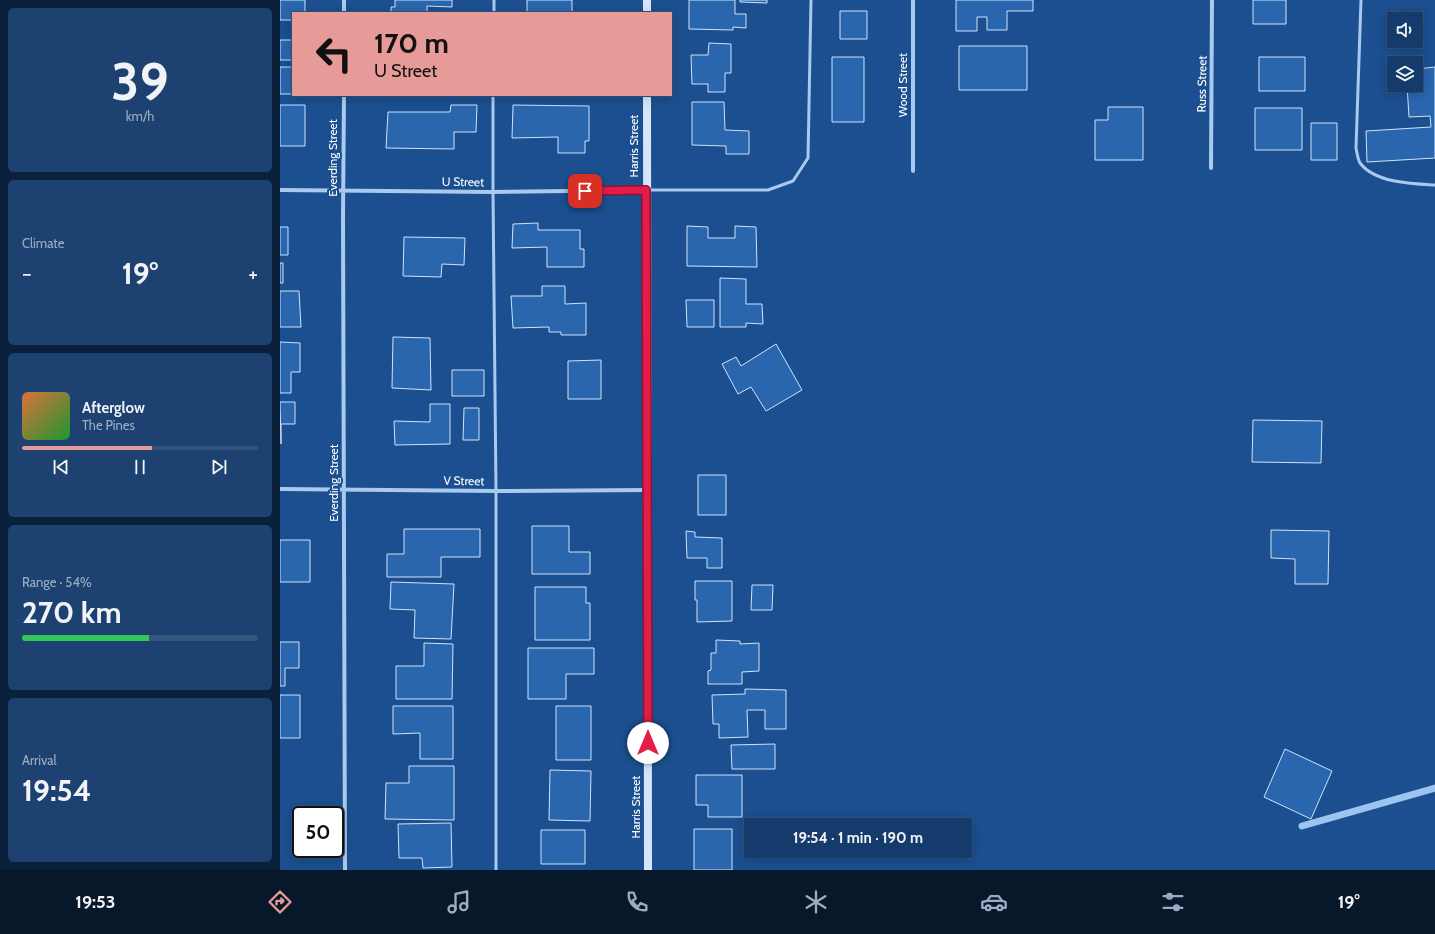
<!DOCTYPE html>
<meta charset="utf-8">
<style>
body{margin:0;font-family:Cabin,sans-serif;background:#1d4271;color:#f1f3f6;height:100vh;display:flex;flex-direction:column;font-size:15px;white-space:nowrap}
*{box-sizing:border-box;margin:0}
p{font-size:13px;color:#9dadc1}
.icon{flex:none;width:22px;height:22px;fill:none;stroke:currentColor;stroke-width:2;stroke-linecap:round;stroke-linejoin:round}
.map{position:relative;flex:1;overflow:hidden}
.drawer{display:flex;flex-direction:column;gap:8px;padding:8px;background:#0b203b;width:280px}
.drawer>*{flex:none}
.guide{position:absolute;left:12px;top:12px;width:380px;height:84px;border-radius:0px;box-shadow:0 2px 10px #0003,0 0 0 1px #33557e;background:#e69b98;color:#111;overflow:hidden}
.fabs{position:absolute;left:1107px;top:12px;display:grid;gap:8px}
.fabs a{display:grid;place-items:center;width:36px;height:36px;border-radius:0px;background:#143b6b;box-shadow:0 2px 10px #0003,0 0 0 1px #33557e;font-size:20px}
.speed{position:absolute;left:12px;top:806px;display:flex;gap:8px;font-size:20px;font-weight:700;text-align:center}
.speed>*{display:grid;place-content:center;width:52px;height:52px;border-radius:50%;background:#143b6b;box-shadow:0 2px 10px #0003,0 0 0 1px #33557e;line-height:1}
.speed .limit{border:2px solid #111;border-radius:6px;background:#fff;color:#111}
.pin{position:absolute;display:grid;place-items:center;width:34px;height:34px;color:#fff;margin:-17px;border-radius:8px;box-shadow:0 2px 6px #0006}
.me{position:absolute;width:44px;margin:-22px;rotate:0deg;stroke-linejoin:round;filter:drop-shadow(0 0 3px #0008)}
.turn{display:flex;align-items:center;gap:14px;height:84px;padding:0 16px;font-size:18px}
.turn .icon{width:52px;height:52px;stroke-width:2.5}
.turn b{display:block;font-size:28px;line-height:34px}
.big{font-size:30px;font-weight:800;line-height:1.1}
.drawer .card{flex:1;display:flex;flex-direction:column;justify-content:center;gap:6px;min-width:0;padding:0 14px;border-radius:6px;background:#1d4271}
.drawer .dial{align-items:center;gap:0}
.dial b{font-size:52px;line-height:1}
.song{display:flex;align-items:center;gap:12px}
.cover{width:48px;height:48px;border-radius:6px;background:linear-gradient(135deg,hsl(20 70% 55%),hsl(130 70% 35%))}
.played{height:4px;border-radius:2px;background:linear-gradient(90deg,#e69b98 55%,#33557e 55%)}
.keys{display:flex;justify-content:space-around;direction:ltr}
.heat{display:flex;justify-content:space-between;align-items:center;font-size:22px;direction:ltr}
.charge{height:6px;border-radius:3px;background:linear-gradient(90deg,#34c759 54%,#33557e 0)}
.trip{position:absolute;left:464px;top:818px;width:228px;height:40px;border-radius:0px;background:#143b6b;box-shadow:0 2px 10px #0003,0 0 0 1px #33557e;font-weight:800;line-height:40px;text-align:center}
.dock{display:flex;height:64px;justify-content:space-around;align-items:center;background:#08182b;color:#9dadc1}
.dock .icon{width:28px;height:28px}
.dock .current{color:#e69b98}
.dock b{font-size:18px;color:#f1f3f6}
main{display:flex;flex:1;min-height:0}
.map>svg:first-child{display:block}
</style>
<main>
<section class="drawer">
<div class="card dial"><b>39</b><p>km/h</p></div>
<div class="card"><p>Climate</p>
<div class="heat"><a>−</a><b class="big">19°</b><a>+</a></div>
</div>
<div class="card">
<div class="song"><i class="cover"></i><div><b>Afterglow</b><p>The Pines</p></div></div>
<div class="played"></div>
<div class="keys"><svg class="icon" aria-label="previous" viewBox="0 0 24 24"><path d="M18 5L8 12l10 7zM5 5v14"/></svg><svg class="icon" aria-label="pause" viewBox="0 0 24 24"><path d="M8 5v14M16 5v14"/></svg><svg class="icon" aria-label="next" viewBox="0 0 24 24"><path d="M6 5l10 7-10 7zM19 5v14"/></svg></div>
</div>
<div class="card"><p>Range · 54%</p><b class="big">270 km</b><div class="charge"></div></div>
<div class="card"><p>Arrival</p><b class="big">19:54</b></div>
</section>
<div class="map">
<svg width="1155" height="870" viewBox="0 0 1155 870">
<rect width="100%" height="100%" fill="#1b4f8f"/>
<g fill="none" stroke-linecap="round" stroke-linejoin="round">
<path stroke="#9cc4f0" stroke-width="7" d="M1022,826L1155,788"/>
</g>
<path fill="#2a66ad" stroke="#cfe3fa" d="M0,0H25V13H13V20H0Z
M115,0H172V7L147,6V13H111V7H115Z
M247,0H292V13H247Z
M409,0H455V14H466V28L453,27V30L409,29Z
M460,0H487V3L460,2Z
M676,0H753V11H727V30H707V17H697V31H676Z
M973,0H1006V24H973Z
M560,11H587V39H560Z
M0,40H13V60H0Z
M429,43L451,44V73H445V92H428V84H412L411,55H428Z
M679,46H747V90H679Z
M552,57H584V122H552Z
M979,57H1025V91H979Z
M0,67H13V94H0Z
M1155,67V158L1087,162L1086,131L1151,127L1150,116L1129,117L1127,85H1136V69Z
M412,102H444L445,130L469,131V154H446V146L412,145Z
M0,105H25V146H0Z
M171,105H197L196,132H174V149L106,148L108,112H170Z
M233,105L309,106V141H305V153H278V137L232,138Z
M828,107H863V160H815V120H828Z
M975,108H1022V150H975Z
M1031,123H1057V160H1031Z
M258,223V230H300V249H304V267H267V247L232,248L233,224Z
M407,226L428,227V238H455V226L476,227L477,267L407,266Z
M0,227H8V255H0Z
M124,237L185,238L184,265L162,264L161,277L123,276Z
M0,263H3V283H0Z
M440,278L466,279V304H482L483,324L466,323V327H440Z
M262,286H285V304L306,303V335H281V332H269V327L233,328L231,296H262Z
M0,291H19L21,327H0Z
M406,300H434V327H407Z
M113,337L150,338L151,390L112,388Z
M0,342L20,343V372H11V393H0Z
M496,344L522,390L486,411L471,387L458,394L442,364L456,357L461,366Z
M321,360V399H288V361Z
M172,370H204V396H172Z
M0,402H15V424H1V444Z
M150,404H170V444L115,445L114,421L150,422Z
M184,408H199V440H183Z
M973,420L1042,421L1041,463L972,462Z
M418,475H446V515H418Z
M252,526H289V552H310V574H252Z
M124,529H200V557H161V577H107V554H124Z
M991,530L1049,531L1048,584H1015V559L991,558Z
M406,531L415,532V537L442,538V568H427V558H407Z
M0,540H30V582H0Z
M415,581H452V621L417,622V600H415Z
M111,582L174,584L171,639L134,638L135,610L110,609Z
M472,585H493L492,610H471Z
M255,587H306V603H310V640H255Z
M436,640L460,641V644L479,643V671L462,672V684H428V671L431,670V653H436Z
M0,642H19V668H5V686H0Z
M144,643L173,644L172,699H116V666H144Z
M248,648H314V674H286V699H248Z
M465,689L506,690V729H485V710H467L468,737L439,738V724H433L432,695L465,694Z
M0,695H20V738H0Z
M113,706H173V759H140V733L113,734Z
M276,706H311V760H276Z
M495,744V769H452L451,745Z
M1005,749L1052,771L1031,819L984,797Z
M129,766H174V820L105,819L106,783H129Z
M270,770L311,771L310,821L269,820Z
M416,775H462V817H428V805H416Z
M171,823L172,867L143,868L142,858H119L118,824Z
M414,829H452V870H414Z
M261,830H305V864H261Z"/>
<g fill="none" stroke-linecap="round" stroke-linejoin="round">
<path stroke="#a9c9ee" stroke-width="3" d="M1081,0L1076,148C1077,153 1078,160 1080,163C1095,183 1133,184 1155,185
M214,13V0
M213,95V192L216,491V870
M368,190H488L513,181L528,158L531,0"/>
<path stroke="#a9c9ee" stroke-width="4" d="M64,13V0
M64,95L63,216L65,870
M931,168L932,0
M633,171V0
M0,190L213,192L366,190
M0,489L216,491L367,490"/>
<path stroke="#d6e6fa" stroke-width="8" d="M367,13V0
M367,95L368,870"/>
</g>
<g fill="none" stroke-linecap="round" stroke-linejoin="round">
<defs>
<path id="route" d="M305,191L366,190L368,743"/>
</defs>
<use href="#route" stroke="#92132f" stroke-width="10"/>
<use href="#route" stroke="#e11d48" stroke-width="7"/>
</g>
<g text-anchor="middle" stroke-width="4" stroke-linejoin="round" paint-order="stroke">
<g font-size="12" fill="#fff" stroke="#1b4f8f">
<text transform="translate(922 84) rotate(-89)" y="4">Russ Street</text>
<text transform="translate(623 85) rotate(-90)" y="4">Wood Street</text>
<text transform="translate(354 146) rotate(-90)" y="4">Harris Street</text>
<text transform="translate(53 158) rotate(-90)" y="4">Everding Street</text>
<text transform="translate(183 182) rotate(1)" y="4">U Street</text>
<text transform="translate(184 481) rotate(1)" y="4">V Street</text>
<text transform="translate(54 483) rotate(-90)" y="4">Everding Street</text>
<text transform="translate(356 807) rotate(-90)" y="4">Harris Street</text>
</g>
</g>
</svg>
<div class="fabs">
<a><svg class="icon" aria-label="sound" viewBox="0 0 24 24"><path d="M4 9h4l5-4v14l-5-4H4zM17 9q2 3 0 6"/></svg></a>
<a><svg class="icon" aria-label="layers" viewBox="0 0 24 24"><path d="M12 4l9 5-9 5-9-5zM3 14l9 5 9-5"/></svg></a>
</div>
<div class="speed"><div class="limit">50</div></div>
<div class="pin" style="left:305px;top:191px;background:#d93025"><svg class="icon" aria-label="arrive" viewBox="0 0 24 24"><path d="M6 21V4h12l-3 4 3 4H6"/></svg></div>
<svg class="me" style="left:368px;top:743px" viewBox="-20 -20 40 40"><circle r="19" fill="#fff"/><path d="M0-13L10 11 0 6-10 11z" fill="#e11d48"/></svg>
<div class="trip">19:54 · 1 min · 190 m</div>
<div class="guide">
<div class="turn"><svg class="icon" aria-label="left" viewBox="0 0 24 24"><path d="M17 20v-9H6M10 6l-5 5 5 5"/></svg><div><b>170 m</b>U Street</div></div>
</div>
</div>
</main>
<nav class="dock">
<b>19:53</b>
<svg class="icon current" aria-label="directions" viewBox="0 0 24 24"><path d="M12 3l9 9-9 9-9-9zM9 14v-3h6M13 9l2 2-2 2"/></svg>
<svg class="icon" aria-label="music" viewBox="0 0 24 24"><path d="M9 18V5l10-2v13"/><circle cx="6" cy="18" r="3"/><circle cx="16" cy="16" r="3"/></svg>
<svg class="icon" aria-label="phone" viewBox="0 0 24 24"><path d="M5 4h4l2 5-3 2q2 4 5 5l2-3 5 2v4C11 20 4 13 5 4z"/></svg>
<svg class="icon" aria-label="climate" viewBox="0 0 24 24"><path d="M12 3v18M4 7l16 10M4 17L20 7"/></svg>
<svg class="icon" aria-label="car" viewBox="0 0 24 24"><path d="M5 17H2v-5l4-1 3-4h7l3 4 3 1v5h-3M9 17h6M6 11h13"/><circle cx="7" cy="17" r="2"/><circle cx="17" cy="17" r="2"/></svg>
<svg class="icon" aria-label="filters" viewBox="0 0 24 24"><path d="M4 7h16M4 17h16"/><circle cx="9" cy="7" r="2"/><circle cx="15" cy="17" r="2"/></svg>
<b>19°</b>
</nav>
